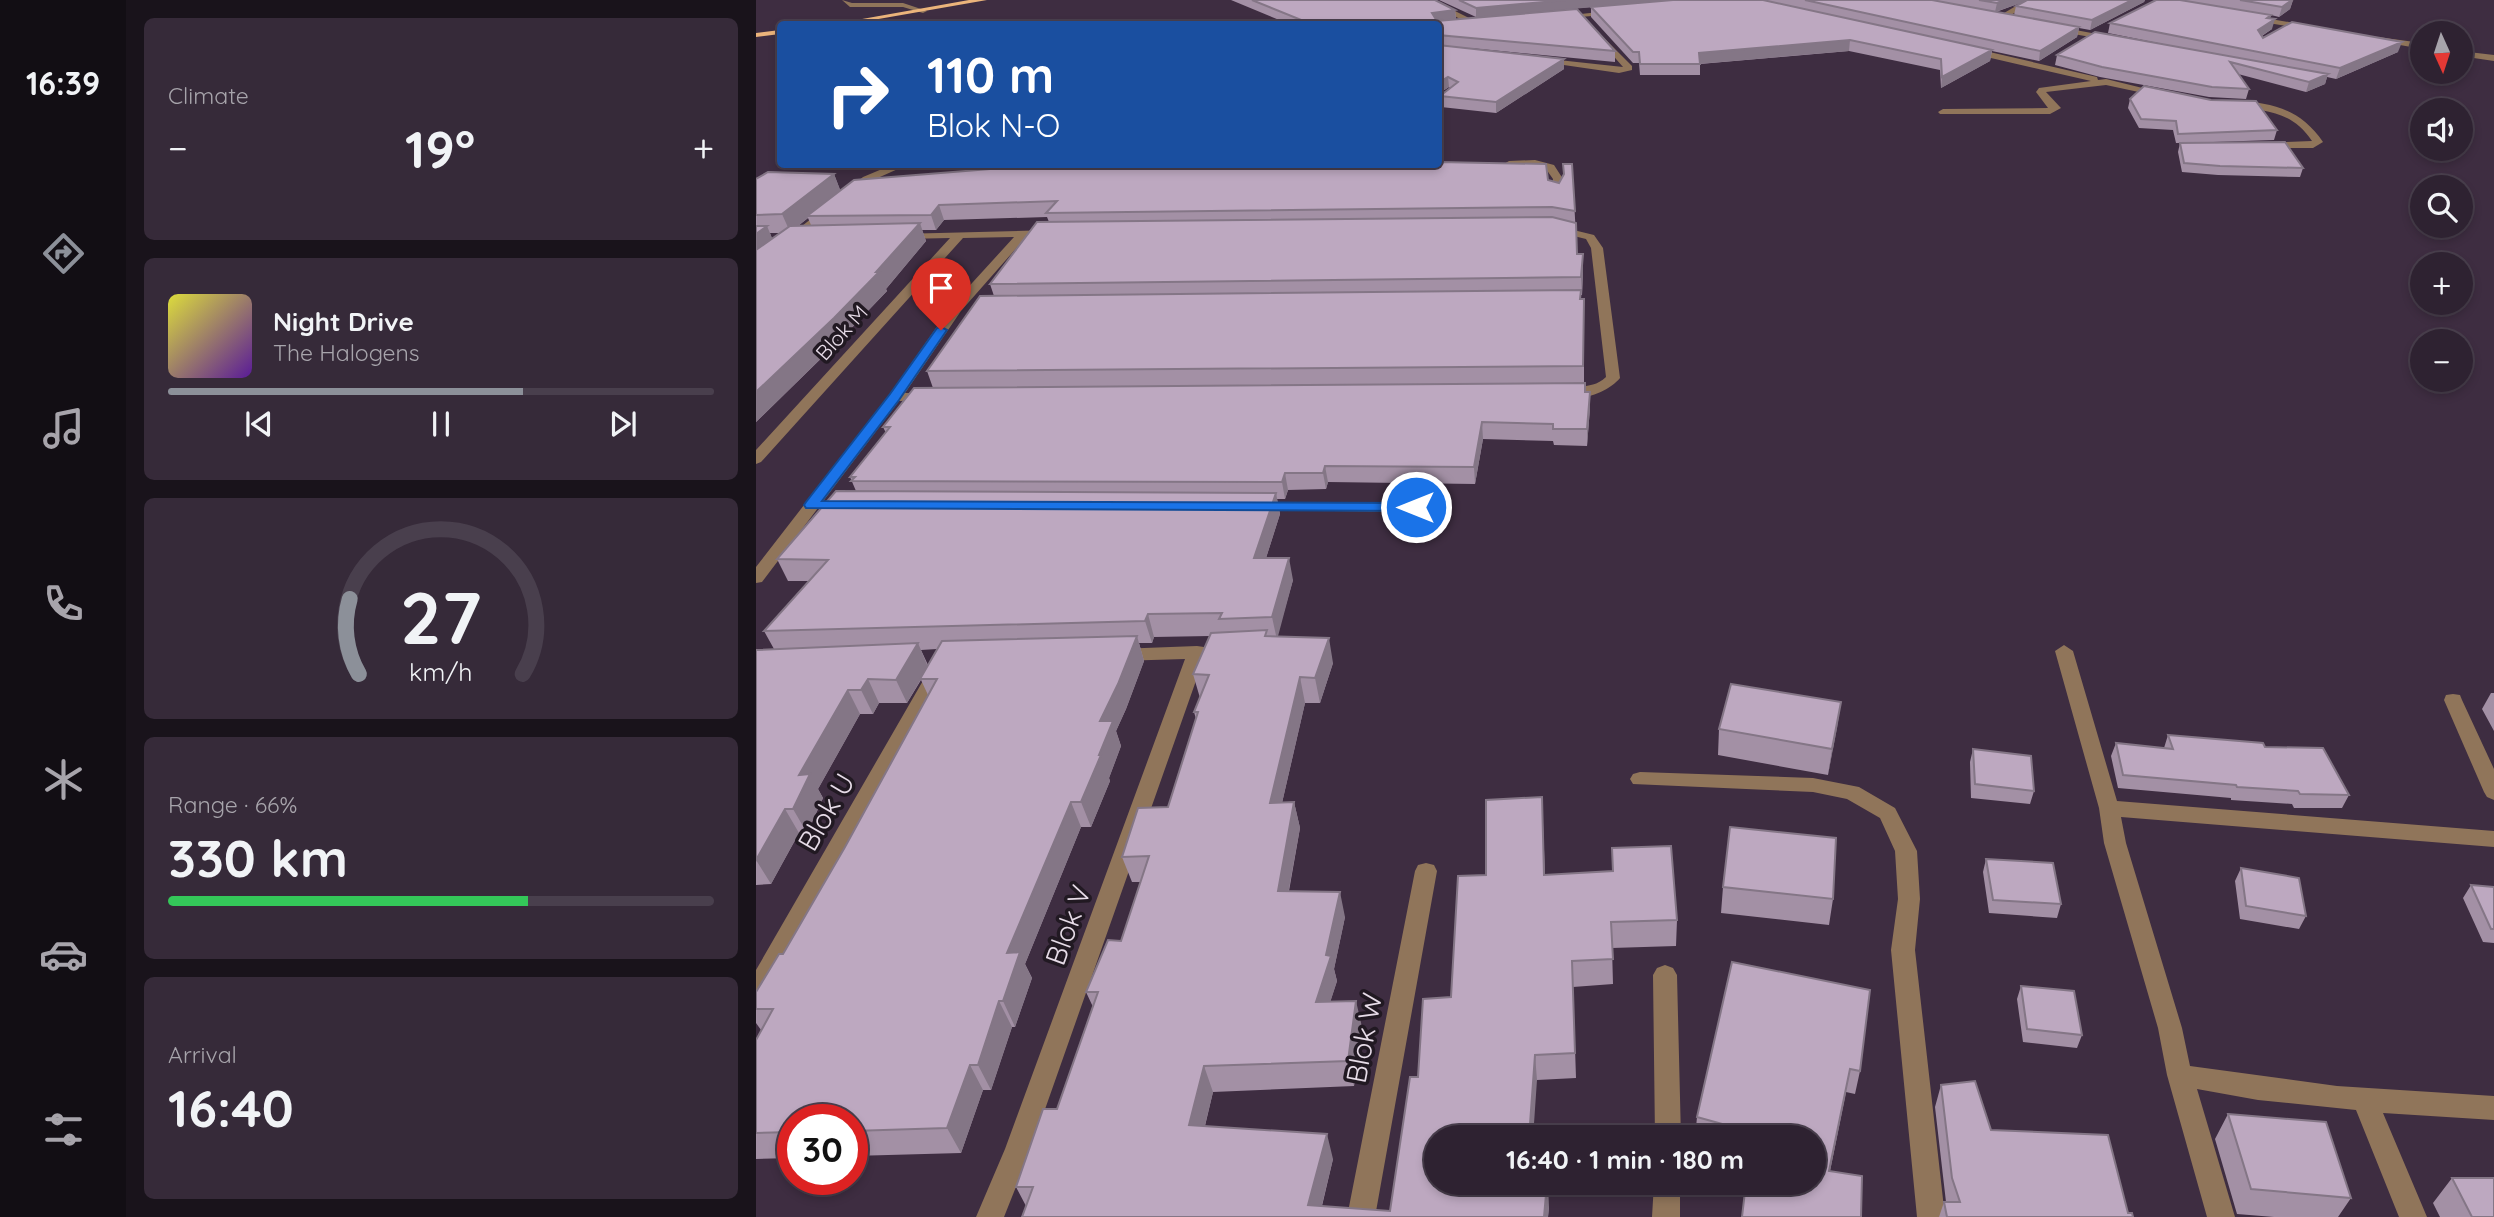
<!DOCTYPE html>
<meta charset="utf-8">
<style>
body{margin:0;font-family:Quicksand,sans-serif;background:#362a39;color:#f1f3f6;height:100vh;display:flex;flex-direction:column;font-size:26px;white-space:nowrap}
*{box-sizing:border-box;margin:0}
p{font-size:23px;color:#a7a4ab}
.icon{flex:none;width:38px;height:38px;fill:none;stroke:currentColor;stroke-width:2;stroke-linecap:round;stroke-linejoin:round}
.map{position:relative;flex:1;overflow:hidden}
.drawer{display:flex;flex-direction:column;gap:18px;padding:18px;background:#19131b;width:630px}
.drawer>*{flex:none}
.top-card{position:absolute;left:21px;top:21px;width:665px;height:147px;border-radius:7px;box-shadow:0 4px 10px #0003,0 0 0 2px #493f4d;background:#1a4fa0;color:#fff;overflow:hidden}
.needle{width:46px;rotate:177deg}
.controls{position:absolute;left:1654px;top:21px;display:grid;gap:14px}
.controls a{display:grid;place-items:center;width:63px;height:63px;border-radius:50%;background:#2e2231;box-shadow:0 4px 10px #0003,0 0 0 2px #493f4d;font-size:35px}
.speed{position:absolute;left:21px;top:1104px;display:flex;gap:14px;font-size:35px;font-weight:700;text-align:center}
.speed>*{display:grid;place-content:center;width:91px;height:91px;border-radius:50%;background:#2e2231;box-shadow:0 4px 10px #0003,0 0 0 2px #493f4d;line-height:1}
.speed .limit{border:10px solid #d22;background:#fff;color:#111}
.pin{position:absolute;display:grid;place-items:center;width:60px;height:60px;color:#fff;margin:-72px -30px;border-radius:50% 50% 50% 0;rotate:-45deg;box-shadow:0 0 7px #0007}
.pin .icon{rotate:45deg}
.me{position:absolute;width:77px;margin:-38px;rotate:270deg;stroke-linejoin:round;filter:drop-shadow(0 0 5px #0008)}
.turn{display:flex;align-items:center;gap:24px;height:147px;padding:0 35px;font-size:32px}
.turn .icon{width:91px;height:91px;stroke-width:2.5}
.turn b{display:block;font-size:49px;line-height:60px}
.big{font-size:52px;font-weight:800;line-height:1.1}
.drawer .card{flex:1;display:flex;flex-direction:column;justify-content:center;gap:10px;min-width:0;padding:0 24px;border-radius:10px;background:#362a39}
.drawer .dial{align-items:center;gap:0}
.dial svg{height:182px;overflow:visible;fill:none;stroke:#493f4d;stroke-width:7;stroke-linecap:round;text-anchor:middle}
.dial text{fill:#f1f3f6;stroke:none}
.song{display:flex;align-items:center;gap:21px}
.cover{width:84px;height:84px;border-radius:10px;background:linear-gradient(135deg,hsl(60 70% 55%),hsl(270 70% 35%))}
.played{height:7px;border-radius:4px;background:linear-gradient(90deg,#8c9099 65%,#493f4d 65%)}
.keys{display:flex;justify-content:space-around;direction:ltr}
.heat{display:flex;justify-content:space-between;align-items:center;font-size:38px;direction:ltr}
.charge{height:10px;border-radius:5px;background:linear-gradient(90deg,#34c759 66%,#493f4d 0)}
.trip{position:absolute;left:668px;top:1125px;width:402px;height:70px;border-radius:35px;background:#2e2231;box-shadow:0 4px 10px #0003,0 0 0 2px #493f4d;font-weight:800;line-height:70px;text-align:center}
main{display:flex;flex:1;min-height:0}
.tab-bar{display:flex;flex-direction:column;width:126px;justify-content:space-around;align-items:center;background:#120e14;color:#a7a4ab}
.tab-bar .icon{width:49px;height:49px}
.tab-bar .on{color:#8c9099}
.tab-bar b{font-size:32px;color:#f1f3f6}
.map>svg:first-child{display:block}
</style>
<main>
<nav class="tab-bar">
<b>16:39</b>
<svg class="icon on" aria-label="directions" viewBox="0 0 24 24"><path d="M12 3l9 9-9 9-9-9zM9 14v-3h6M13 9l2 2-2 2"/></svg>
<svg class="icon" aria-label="music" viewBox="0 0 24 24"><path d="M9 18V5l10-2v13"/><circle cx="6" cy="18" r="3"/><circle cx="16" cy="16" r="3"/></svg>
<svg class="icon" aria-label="phone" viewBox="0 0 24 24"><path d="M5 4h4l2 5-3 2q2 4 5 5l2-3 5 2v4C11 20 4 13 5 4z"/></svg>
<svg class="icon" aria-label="climate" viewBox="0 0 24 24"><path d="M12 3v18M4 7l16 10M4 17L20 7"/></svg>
<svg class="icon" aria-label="car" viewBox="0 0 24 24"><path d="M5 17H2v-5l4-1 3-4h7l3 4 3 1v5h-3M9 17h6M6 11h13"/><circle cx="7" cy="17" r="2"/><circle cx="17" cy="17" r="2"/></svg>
<svg class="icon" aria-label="filters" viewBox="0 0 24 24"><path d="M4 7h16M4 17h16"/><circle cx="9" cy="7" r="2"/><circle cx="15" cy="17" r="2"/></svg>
</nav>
<section class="drawer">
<div class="card"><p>Climate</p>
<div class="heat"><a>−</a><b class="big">19°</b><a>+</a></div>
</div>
<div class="card">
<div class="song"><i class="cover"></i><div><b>Night Drive</b><p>The Halogens</p></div></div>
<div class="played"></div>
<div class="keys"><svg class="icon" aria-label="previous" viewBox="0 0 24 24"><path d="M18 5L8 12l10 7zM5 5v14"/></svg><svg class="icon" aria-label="pause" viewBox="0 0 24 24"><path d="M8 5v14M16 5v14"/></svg><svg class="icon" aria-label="next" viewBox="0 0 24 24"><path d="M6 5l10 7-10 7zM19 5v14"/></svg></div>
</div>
<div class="card dial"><svg viewBox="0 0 100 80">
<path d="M14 69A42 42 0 1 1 86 69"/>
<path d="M14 69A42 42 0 0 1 10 36" stroke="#8c9099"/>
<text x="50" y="56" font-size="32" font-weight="700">27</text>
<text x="50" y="72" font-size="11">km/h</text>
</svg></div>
<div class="card"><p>Range · 66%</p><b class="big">330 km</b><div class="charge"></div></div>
<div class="card"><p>Arrival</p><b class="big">16:40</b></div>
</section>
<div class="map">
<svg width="1738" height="1217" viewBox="0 0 1738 1217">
<rect width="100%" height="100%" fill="#3e2d41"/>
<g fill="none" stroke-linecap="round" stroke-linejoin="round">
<path fill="#90755a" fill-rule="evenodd" d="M86,0L96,3H147L171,11L167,13L147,7H94Z
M667,0H677L721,22L714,24Z
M1270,0H1280L1245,21L1238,19Z
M861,10L858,14L802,19L798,17Z
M1497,16L1556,26L1560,28L1556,30L1494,20Z
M1298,26L1357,37L1361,39L1357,41L1295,30Z
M844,34L876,66V70L863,73L780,61L784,58L867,67L840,36Z
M1622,37L1666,43V49L1622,41Z
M1212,47L1341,77L1342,80L1350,79L1411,94L1406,97L1350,85L1290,92L1305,108L1294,114H1184L1182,112L1187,109L1292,108L1280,92L1283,88L1335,81L1209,52Z
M1704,51L1738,55V61L1704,56Z
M1479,101C1517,102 1545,110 1567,142L1557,148H1505V144L1509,143L1556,141C1535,110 1509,111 1476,106L1474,104Z
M779,160L798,165L807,179L804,195L795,193L797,179L790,169C777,166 759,171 748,164L753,161Z
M138,164H153L115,181L0,273V263L107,177Z
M797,225L838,235L847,248L864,378C852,393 817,406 800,392C814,381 833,393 850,377L835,248L830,239L793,230L791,228Z
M297,230L301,231V235L271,236L205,311L149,393H174L181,397L179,400L143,401L6,582L0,583V567L134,394L196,305L258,237L207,238L5,462L0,464V450L194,238L147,239L141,236L143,234Z
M500,502H661L669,507L661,512L494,510L492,507Z
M1308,645L1317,651L1361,801L1738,831V847L1365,817L1370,843L1426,1028L1434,1066L1581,1086L1738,1096V1120L1627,1113L1671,1217H1643L1600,1110L1502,1100L1441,1089L1479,1217H1451L1411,1075L1402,1028L1348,843L1343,808L1299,651Z
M441,646L455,648L458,652L455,656L448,658L275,1149L248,1217H220L249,1149L429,659L362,661L353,655L362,649Z
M181,666L188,668L190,672L8,999L0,1002V970L172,672L174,668Z
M1697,694L1704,695L1706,700L1738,769V800L1731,797L1728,792L1688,700L1690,695Z
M884,772L1057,778L1103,787L1139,808L1161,851L1164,899L1159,950L1189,1217H1161L1135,950L1142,899L1139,851L1124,818L1091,799L1057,792L877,784L874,779L877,774Z
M670,863L678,865L681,871L619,1217H591L659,871L662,865Z
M909,965L917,968L921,975L925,1138H899L897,975L901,968Z
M898,1183H924V1217H896Z"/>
<path fill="#ebb47b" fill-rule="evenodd" d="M213,0H231L94,24H78Z
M24,30V34L0,37V33Z"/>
</g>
<path fill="#a390a5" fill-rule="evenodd" d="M475,0H679L699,10L700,19L859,51V62L714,48L808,69L740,113L685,107L684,96L694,88L693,87L682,94V24H533Z
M683,0H1389L1388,2L1334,30L1323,28L1321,37L1283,61L1236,51L1234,61L1185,88L1184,70L1093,51L944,64V75H884L883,63H877L835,17V7L720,17ZM1267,2L1260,6L1258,15L1240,12Z
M1400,0H1537L1534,9L1523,17L1515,15L1514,19L1516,29L1506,36L1507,38L1642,52L1580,79L1571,77L1569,84L1550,92L1482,74L1493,89L1490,99L1453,97L1344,77L1299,65L1301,55L1407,44L1352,33L1354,23Z
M1374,99L1521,130L1518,140L1427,143L1547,168L1544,177L1462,175L1426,172L1422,152L1424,143H1420L1417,130L1383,128L1372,108Z
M213,164H682L792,180L803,183L816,164L821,254H827V271L826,295H825V299H828V383L829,392H834V408L831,446L798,445L797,441L727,439L719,484L572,482L570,489L532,490L529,499H521L524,514L510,558L537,580L521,636L577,663L564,703H549L526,803L538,802L544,828L533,891L589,917L578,969L581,981L574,1002L606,1027L598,1086L457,1092L449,1126L577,1159L566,1206L634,1211L662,1077L695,997L730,875L787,823L789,875L857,871L856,848L921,920L920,946L856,948L857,984L817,987L820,1078L781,1080L681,1138L793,1207L792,1217H266L270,1206L260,1187L301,1109L337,1007L330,992L365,941L385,882H376L366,857L412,807L440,719L438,712L444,698L437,674L454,636L398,637L396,643H383L388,661L370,709L360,731L365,746L353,778L354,781L335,827H325L269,964L276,978L259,1027H256L235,1090H227L205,1153L96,1156V1120H37V1158L0,1159V1040L5,1030L0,1023V992L27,954L89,847L172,695L165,680L151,703H123L117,714H104L62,789L67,798L51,833H43L15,884L0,885V650L18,649L8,631L53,581H32L21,559L100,491L94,477L130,433L127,427L177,388L171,371L238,296L234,284L293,222L291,217L188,220L180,230H166L170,241L130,289L131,291L86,338L0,422V179L78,174L84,190L215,171ZM52,218L55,225L42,226ZM14,233H24L16,239ZM181,649L172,665L165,650Z
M1735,693H1738V731L1726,709Z
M1085,702L1072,775L962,755L963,729Z
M1412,735L1509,747L1593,795L1586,808H1538L1536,804L1475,800V798L1362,788L1355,756L1360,743L1408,748Z
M1217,749L1278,791L1274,804L1215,798L1214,762Z
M1230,859L1305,904L1301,918L1233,913L1227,872Z
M1485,868L1550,916L1543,929L1484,919L1479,881Z
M1715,885L1738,887V943L1727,942L1707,898Z
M967,887L1077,899L1073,925L965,913Z
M976,962L1114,990L1104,1071L1099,1094L1090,1092L1074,1171L1106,1176L1105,1217H986L990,1183H1059V1138H939L941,1117Z
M1265,986L1326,1035L1321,1048L1267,1042L1261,999Z
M1185,1085L1235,1130L1372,1213L1377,1217H1183L1188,1202H1190L1179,1107Z
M1472,1114L1595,1198L1582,1217H1518L1481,1214L1459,1139Z
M1696,1178L1738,1217H1684L1677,1203Z"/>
<path fill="#847686" d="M811,0H922L720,17V8Z
M1248,0H1273L1239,12L1241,3Z
M1376,0H1389L1388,2L1334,30L1336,20Z
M1536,0H1537L1534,9L1523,17L1526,7Z
M699,10L700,19L677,22L676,13Z
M1515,15L1512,23L1519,19L1516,29L1499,40L1502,30L1511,18Z
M1323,27L1321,37L1283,61L1284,51Z
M1094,40L1093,51L942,64L943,53Z
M1646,42L1642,52L1580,79L1584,68Z
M1236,50L1234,61L1185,88L1186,77Z
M808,59V69L740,113V102Z
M1572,74L1569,84L1550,92L1553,82Z
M692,77L693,87L682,94V83Z
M78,174L85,192L51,216L52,218L34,232L26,214Z
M183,205L188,220L180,230L175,215Z
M164,223L170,241L130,289L131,291L86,338L0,422V392L120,272Z
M11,226L19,245L0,260V234Z
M827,254V271L826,295L825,277Z
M834,392V408L831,446V429Z
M726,422L727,439L719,484L718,467Z
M569,466L572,482L570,489L567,473Z
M529,473L532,490L529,499L526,482Z
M520,493L524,514L503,580L498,558Z
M533,558L537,580L521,640L516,617Z
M392,614L398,637L396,643L389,621Z
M381,636L388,661L370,709L360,731L365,746L353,778L354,781L335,827L325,802L343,755L344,721Z
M573,638L577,663L564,703L559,678Z
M162,643L172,667L151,703L140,680Z
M544,677L549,703L520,829L514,803Z
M112,679L123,703L117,714L105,690Z
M92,690L104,714L62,789L67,798L51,833L37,809L43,775Z
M1085,702L1081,728L1072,775L1076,749Z
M315,802L325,827L269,964L276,978L259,1027L247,1001L251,953Z
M538,802L544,828L528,916L522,891Z
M29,809L43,833L15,884L0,860Z
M584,892L589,917L578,969L581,981L566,1028L560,1002Z
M243,1001L256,1027L235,1090L222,1065Z
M600,1001L606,1027L598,1086L592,1061Z
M779,1055L781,1080L777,1138H773Z
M214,1065L227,1090L205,1153L191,1128Z
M448,1066L457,1092L443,1150L433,1125Z
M571,1134L577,1159L563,1217L552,1205Z
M792,1183L793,1207L792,1217H788Z"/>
<path fill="#bda8c0" stroke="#847686" stroke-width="2" d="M496,0H679L699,10L676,13L681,21L821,9L859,51L682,35V24H555Z
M703,0H811L720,8Z
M917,0H1007L1236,50L1186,77L1185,59L1094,40L943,53L944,64H884L883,52H877L835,7Z
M1049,0H1176L1323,27L1284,51Z
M1223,0H1248L1241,3Z
M1271,0H1376L1336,20L1260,6Z
M1400,0H1424L1515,15L1511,18L1519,19L1502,30L1507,38L1536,22L1646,42L1584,68L1354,23Z
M1484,0H1536L1526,7Z
M1339,32L1572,74L1553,82L1474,62L1493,89L1456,87L1346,67L1301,55Z
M682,45L808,59L740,102L684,96L702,82L692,77L682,83Z
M1388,86L1455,100L1500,101L1521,130L1422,134L1420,121L1385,119L1374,99Z
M1529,142L1547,168L1464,166L1428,163L1424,143Z
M682,162L790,164L792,180L803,183L808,174L807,164H816L819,211L796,207L290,213L301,201L183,205L175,215L51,216L98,180L295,164H682Z
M12,172L78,174L26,214L0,215V179Z
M796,217L820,223L821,254H827L825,277L234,284L281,222Z
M164,223L120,272H123L78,318L0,392V250L34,226Z
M0,226H11L0,234Z
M825,290L824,299H828L827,366L171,371L224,296Z
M829,383V392H834L831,429H797V424L726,422L718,467L569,466L567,473H529L526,482L95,481L99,477H94L134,427H127L158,388Z
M80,491L520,493L498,558H533L516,617L463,619L466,613L392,614L389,621L8,631L72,560L21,559Z
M511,630L509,636L573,638L559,678L544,677L514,803L538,802L522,891L584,892L570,955L575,956L560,1002L600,1001L592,1061L448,1066L433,1125L571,1134L552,1205L634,1211L654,1077H662L667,999L695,997L702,876L730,875V800L786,797L788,875L857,871L856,848L915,846L921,920L855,922L857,959L816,961L819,1053L779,1055L773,1138H681V1183H791L788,1217H266L277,1187H260L287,1109H301L342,992H330L352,940L365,941L393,856L366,857L382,808L412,807L442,712H438L453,675L437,674L455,633Z
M381,636L362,684L344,721H357L343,755H345L325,802H315L251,953L264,952L247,1001H243L222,1065H214L191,1128L96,1131V1120H37V1132L0,1133V1040L17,1009H0V992L23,954H27L89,847L181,679H164L186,641Z
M162,643L140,680L112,679L105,690H92L43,775L54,774L37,809H29L0,860V650Z
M975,684L1085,702L1076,749L963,729Z
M1412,735L1507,743L1509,747L1567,748L1593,795L1544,794L1542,791L1481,787L1480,785L1367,775L1360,743L1417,749Z
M1217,749L1275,756L1278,791L1219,784Z
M974,827L1080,838L1077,899L967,887Z
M1230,859L1297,863L1305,904L1237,900Z
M1485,868L1543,878L1550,916L1490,906Z
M1715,885L1738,887V929H1735Z
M976,962L1114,990L1104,1071L1094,1069L1073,1171L1106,1176L1105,1217H986L990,1183H1059V1138H994L995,1132L941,1117Z
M1265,986L1318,991L1326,1035L1271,1029Z
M1219,1081L1235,1130L1352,1135L1372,1213H1376L1377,1217H1191L1188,1202H1204L1196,1178L1185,1085Z
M1472,1114L1570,1122L1595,1198L1495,1189Z
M1696,1178H1738V1217H1716Z"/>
<path fill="#1a73e8" stroke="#114b97" stroke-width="2" d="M185,327L191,330L143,400L66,501L660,503L668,507L660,511L50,508L48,505L50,502L134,394L181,328Z"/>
<g text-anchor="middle" stroke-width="7" stroke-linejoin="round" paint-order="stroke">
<g font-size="21" fill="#e7dce8" stroke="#211922">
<text transform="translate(86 333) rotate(-48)" y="7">Blok M</text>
</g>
<g font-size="28" fill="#e7dce8" stroke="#211922">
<text transform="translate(70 812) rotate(-60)" y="10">Blok U</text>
<text transform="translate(312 925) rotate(-70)" y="10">Blok V</text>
<text transform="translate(608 1038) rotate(-79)" y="10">Blok W</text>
</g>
</g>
</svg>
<div class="controls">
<a><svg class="needle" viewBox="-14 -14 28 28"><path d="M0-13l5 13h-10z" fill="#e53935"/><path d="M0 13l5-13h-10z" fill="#a7a4ab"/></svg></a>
<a><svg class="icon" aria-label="sound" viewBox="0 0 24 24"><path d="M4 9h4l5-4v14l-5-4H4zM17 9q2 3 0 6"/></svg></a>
<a><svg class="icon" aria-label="search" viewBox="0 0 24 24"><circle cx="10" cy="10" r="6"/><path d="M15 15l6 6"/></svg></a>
<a>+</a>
<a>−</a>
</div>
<div class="speed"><div class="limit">30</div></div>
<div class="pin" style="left:185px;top:330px;background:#d93025"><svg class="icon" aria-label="arrive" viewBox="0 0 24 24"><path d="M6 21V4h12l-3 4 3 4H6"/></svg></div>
<svg class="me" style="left:660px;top:507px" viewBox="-20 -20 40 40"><circle r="17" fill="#1a73e8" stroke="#fff" stroke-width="3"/><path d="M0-11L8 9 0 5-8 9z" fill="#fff"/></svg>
<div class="trip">16:40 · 1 min · 180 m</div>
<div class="top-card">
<div class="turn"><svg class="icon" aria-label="right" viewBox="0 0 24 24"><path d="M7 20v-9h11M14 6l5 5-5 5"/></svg><div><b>110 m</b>Blok N-O</div></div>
</div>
</div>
</main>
